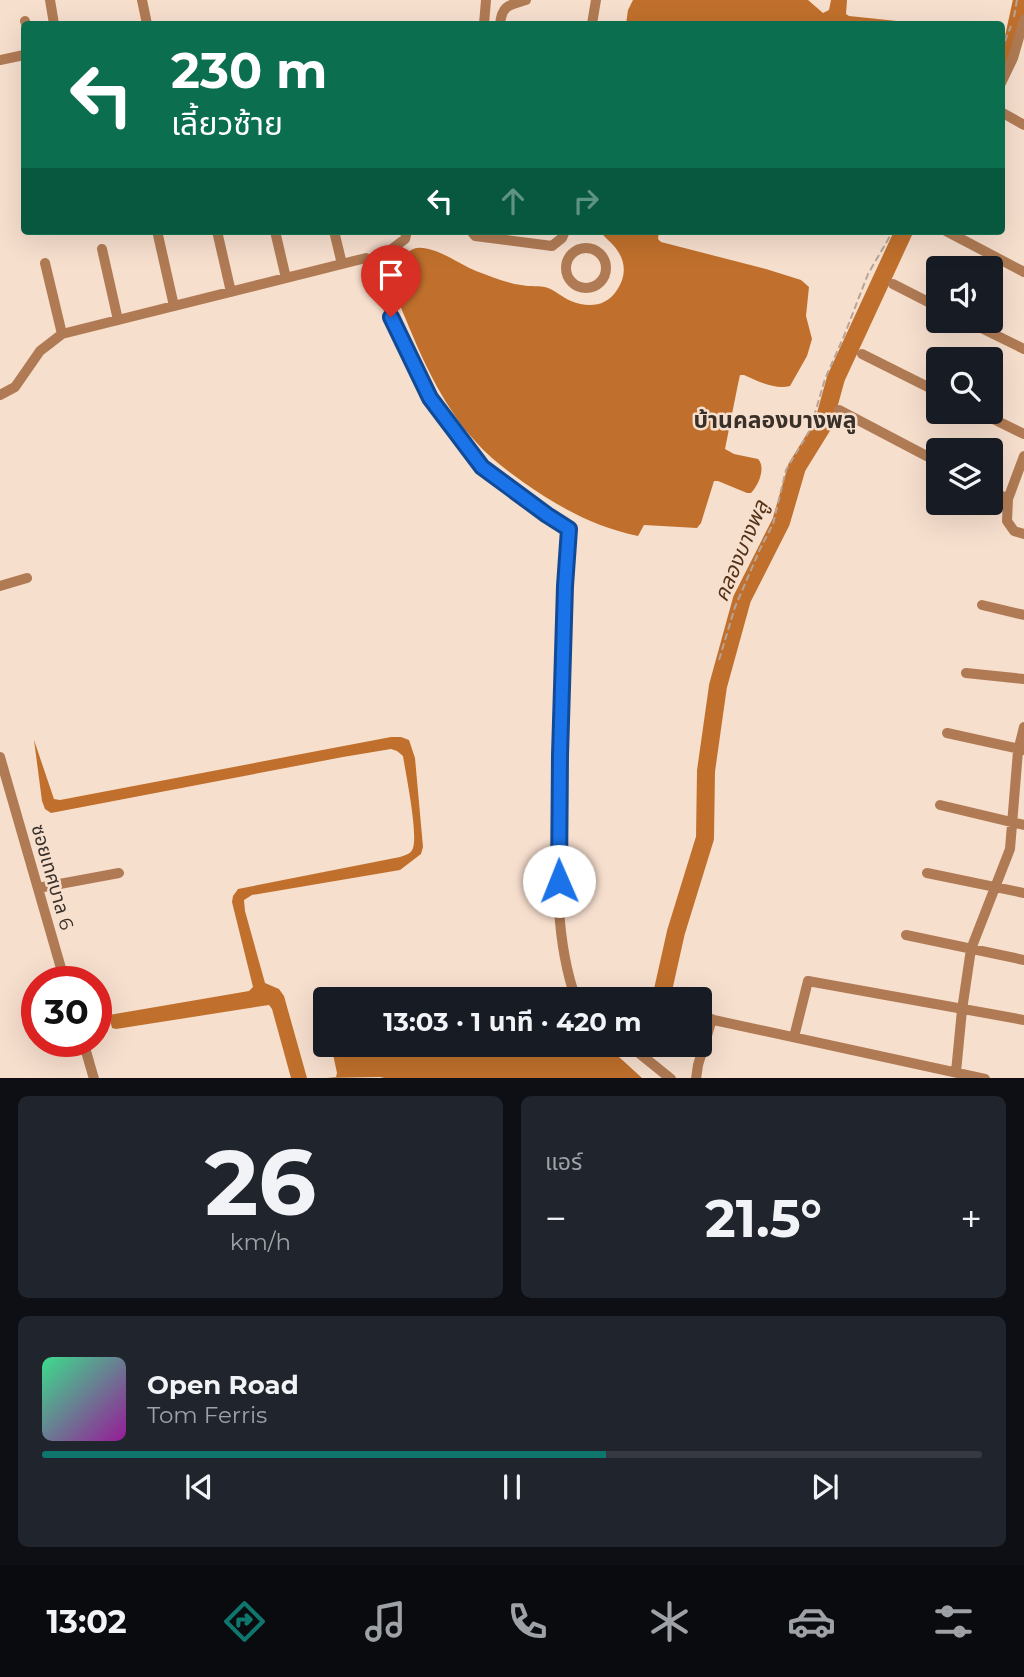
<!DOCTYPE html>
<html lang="th">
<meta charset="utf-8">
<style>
body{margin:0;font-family:Montserrat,"Noto Sans Thai",sans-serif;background:#20242c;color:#f1f3f6;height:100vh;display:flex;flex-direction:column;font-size:26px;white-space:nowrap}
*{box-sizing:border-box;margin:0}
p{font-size:23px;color:#9ea1a6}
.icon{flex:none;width:38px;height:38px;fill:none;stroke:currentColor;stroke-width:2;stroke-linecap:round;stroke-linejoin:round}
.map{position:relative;height:1078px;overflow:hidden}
.side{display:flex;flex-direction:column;gap:18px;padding:18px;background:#0d0f14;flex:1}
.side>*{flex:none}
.hud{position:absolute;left:21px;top:21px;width:984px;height:214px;border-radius:7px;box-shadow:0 7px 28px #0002;background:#0b6e4f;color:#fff;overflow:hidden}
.controls{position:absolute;left:926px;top:256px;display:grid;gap:14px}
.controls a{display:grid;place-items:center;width:77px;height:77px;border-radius:7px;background:#171b24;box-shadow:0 7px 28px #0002;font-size:35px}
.speed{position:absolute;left:21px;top:966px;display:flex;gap:14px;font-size:35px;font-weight:700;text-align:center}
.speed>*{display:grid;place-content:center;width:91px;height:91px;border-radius:50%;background:#171b24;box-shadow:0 7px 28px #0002;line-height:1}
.speed .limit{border:10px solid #d22;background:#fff;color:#111}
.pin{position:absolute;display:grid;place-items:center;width:60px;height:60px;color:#fff;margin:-72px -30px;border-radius:50% 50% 50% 0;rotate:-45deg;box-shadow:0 0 7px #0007}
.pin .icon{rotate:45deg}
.me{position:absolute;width:77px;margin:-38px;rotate:359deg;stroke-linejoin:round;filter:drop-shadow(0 0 5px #0008)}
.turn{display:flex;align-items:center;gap:24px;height:147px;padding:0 35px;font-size:32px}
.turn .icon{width:91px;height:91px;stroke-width:2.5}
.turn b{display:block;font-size:49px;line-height:60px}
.lanes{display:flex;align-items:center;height:66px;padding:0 35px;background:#0003;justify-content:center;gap:35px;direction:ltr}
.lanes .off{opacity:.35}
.big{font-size:52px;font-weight:700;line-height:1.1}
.side .tile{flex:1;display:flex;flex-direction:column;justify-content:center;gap:10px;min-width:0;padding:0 24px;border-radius:10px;background:#20242c}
.side .dial{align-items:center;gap:0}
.dial b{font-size:91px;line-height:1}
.song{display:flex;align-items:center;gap:21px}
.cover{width:84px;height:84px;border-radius:10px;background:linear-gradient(135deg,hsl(150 70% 55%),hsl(300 70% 35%))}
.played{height:7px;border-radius:4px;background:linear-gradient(90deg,#0f766e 60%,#363941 60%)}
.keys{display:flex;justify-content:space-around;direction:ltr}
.heat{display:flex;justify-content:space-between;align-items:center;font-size:38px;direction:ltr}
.side .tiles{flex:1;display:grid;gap:18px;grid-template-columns:1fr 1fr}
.tile:last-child{grid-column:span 2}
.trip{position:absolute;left:313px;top:987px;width:399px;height:70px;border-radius:7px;background:#171b24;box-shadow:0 7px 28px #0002;font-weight:700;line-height:70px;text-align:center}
.tabs{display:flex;height:112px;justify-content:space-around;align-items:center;background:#090b0e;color:#9ea1a6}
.tabs .icon{width:49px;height:49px}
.tabs .on{color:#0f766e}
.tabs b{font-size:32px;color:#f1f3f6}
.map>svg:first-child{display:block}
</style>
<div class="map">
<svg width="1024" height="1079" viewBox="0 0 1024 1079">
<rect width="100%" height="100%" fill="#f7dfce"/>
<path fill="#c0702c" d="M633,0H808L823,13L829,10L831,0H847L846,14L849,16L926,24H626L628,10Z
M600,231H659L658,239L661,242L766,269L801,280L809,287L806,316L812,339L807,356L790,386C776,390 757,381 744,375H740L738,384L725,449L734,454L758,459C766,467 759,485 751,493H747L718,481H714L701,523L697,528L644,525L638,536C595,527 558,507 523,482C506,470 489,457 475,441C446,409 425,366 409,327C402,309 388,284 398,266C402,259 408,249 417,248C435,246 459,264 476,271C490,276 506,283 521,285C530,287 539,285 548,288C556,291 562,297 571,301C588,308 606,307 617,290C627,275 626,260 614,246C610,241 604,237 600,231Z
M391,737H401L409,740L415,758L423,847L421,854L400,870L252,895L244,900L245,911L265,983L279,989L284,996L307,1078H291L272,1009L269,1005L116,1029L112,1028L109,1015L249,991L253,987L232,902L233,896L238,889L400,857C406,855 411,854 413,848C418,833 406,775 403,756L397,751L391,749L343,757L51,813L45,809L42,801L34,740L54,799L60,800Z
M331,1045H606L642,1078L389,1079L380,1077L327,1078L336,1077L337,1073Z"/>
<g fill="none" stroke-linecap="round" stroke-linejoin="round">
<path stroke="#c0702c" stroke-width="18" d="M1001,67L1013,42L1022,0
M663,990L676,932L705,838L706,771L718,686L742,599L781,522L797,467L823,425L836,378L904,231"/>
<path stroke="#b7a497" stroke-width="2" stroke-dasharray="7 3.5" stroke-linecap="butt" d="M1014,17L1017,0
M1001,51L1011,26
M719,660L735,607L760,549L773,524L786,470L810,430L825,379L844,336L868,274L893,231"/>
<path stroke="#b07b54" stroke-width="10" d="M50,0L54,24
M142,0L147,24
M25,21L26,24
M484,24L486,0
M500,24C502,5 509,5 526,0
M592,24L596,0
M0,60L24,55
M1001,83L1013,58L1024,20
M1001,112L1024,125
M217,231L231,292
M275,231L286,278
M334,231L342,264
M407,231L405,239L388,252L383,297L430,398L482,467L547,515L569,529C563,613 561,699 559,783C558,853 552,933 576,999
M471,231L475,236L552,246L562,238L565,231
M946,231L1024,272
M158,235L174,306
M566 268a20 20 0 1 1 40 0a20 20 0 1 1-40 0Z
M102,249L118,320
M45,263L62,334
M893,284L938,307
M965,320L1024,349
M862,354L938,392
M0,395L15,387L40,351L62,334L366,258
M839,410L938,462
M977,411L1024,434
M1024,456L1008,499L1007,521L1014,531L1024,534
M990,490L1008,499
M0,586L27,578
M982,605L1024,615
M966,673L1024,679
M947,733L1024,750
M0,757L65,982
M940,805L1024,825
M927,873L1024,893
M38,888L119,873
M906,935L1024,960
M700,1017L985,1079
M794,1037L808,981L1024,1020
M83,1041L94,1079
M629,1045L671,1079
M956,1072L962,1010L971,949L1010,849L1018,751L1024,727
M696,1079L698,1065L712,1019"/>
</g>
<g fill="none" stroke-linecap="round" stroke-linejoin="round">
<defs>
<path id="route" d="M391,317L430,398L482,467L547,515L569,529L565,586L560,755L559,881"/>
</defs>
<use href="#route" stroke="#114b97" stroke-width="18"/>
<use href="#route" stroke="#1a73e8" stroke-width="12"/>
</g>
<g text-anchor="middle" stroke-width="5" stroke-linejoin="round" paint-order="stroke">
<g font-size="19" fill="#393029" stroke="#f7dfce">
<text transform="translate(53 877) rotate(74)" y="7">ซอยเทศบาล 6</text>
</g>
<g font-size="21" font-style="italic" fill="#533116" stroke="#f7dfce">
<text transform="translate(741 551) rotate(-67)" y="7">คลองบางพลู</text>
</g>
<g font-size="23" font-weight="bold" fill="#393029" stroke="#f7dfce">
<text x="775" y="428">บ้านคลองบางพลู</text>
</g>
</g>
</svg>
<div class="controls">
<a><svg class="icon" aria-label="sound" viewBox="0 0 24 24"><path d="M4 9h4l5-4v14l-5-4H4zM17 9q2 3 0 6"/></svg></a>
<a><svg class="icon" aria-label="search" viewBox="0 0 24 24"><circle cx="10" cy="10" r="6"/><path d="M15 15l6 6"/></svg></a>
<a><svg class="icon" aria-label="layers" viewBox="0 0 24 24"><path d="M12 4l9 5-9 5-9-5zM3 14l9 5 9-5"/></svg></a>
</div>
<div class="speed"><div class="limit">30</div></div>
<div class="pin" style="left:391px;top:317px;background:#d93025"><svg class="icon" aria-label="arrive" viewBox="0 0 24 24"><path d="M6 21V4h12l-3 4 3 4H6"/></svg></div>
<svg class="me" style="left:559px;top:881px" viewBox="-20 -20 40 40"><circle r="19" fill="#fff"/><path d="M0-13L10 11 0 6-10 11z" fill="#1a73e8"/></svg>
<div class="trip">13:03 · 1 นาที · 420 m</div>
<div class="hud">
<div class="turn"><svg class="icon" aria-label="left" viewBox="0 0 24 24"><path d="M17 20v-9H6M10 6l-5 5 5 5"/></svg><div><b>230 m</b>เลี้ยวซ้าย</div></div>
<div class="lanes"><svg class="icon" aria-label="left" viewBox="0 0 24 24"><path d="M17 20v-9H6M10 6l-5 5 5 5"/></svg><svg class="icon off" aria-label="ahead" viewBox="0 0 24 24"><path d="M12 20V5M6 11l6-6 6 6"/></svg><svg class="icon off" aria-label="right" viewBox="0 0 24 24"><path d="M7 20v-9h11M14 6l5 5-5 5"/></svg></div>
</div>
</div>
<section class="side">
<div class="tiles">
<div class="tile dial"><b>26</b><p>km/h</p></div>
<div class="tile"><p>แอร์</p>
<div class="heat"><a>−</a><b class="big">21.5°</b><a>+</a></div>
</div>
<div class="tile">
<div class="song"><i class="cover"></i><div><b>Open Road</b><p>Tom Ferris</p></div></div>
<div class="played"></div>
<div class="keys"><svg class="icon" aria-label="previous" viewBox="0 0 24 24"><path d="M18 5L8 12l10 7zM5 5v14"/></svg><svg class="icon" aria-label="pause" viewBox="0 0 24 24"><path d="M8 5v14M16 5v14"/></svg><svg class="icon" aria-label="next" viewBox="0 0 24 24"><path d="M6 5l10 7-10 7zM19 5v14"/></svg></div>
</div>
</div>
</section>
<nav class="tabs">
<b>13:02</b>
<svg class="icon on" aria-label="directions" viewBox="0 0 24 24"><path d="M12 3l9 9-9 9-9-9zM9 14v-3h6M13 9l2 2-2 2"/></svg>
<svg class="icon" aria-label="music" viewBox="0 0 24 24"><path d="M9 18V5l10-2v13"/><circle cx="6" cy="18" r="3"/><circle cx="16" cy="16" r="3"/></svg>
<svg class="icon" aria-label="phone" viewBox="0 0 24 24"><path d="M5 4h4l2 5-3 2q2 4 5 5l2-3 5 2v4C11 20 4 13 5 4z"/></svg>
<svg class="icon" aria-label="climate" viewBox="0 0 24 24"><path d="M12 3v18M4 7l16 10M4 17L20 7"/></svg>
<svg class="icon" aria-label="car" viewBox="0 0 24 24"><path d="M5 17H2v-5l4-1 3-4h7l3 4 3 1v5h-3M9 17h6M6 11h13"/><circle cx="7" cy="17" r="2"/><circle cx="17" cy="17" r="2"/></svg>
<svg class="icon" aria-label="filters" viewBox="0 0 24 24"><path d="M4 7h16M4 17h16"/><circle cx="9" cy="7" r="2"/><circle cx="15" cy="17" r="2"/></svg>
</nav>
